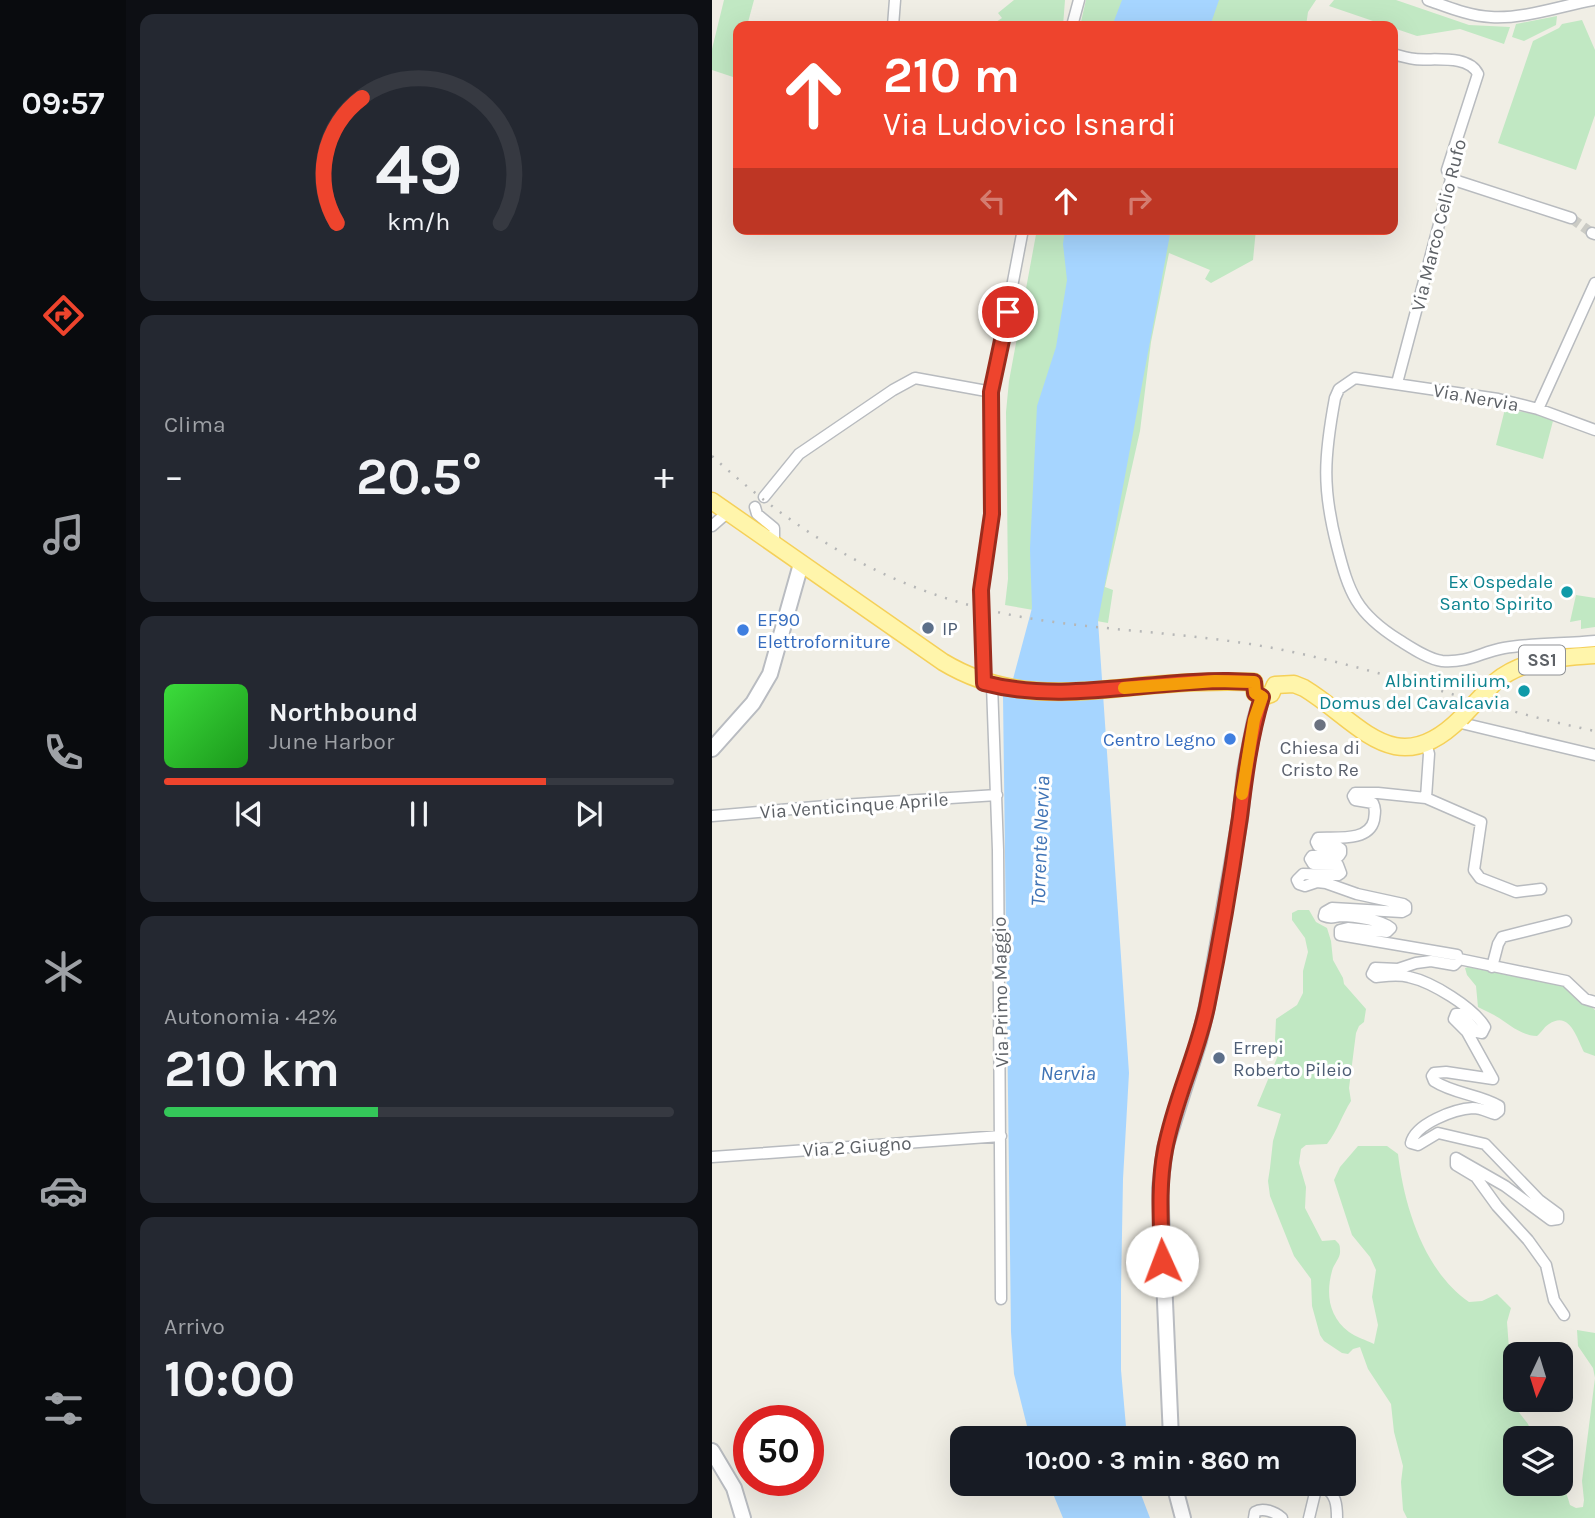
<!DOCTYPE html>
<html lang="it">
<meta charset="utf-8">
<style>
body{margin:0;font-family:Karla,sans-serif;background:#242831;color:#f1f3f6;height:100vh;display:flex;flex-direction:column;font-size:26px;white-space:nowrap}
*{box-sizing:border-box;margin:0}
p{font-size:23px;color:#9ea1a6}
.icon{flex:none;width:38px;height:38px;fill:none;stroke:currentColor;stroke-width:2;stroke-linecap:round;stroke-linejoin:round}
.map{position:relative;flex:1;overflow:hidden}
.details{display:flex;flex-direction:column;gap:14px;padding:14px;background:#0d0f14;width:586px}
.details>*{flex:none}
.hud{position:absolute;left:21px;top:21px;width:665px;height:214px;border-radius:14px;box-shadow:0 7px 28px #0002;background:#ee442d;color:#fff;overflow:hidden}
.needle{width:46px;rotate:184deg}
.fabs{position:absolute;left:791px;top:1342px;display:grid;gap:14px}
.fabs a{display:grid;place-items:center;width:70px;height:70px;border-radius:14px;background:#171b24;box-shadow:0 7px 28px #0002;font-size:35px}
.speed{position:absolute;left:21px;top:1405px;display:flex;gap:14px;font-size:35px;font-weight:700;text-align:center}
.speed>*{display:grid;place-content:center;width:91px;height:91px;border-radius:50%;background:#171b24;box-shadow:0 7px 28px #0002;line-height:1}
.speed .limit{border:10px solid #d22;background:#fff;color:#111}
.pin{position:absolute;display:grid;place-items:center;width:60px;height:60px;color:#fff;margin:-30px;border:4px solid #fff;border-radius:50%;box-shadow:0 2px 7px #0007}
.me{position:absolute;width:77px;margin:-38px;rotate:358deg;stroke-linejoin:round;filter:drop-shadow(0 0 5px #0008)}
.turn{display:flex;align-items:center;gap:24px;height:147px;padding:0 35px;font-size:32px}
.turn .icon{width:91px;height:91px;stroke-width:2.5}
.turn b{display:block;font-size:49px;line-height:60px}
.lanes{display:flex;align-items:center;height:66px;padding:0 35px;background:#0003;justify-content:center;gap:35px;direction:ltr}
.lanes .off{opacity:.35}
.big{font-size:52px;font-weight:700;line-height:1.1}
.details .tile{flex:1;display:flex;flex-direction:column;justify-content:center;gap:10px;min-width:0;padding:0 24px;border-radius:14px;background:#242831}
.details .dial{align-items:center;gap:0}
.dial svg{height:182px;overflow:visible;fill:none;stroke:#363941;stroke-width:7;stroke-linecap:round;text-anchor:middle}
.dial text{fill:#f1f3f6;stroke:none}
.song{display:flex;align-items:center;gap:21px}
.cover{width:84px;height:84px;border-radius:10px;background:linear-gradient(135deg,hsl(120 70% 55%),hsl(120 70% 35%))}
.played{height:7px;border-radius:4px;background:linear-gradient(90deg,#ee442d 75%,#363941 75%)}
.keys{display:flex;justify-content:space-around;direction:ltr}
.heat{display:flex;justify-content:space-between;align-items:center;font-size:38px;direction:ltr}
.charge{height:10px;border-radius:5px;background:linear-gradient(90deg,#34c759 42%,#363941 0)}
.trip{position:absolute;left:238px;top:1426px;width:406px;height:70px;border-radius:14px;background:#171b24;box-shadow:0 7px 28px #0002;font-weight:700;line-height:70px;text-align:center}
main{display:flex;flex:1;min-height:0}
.tabs{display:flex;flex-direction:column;width:126px;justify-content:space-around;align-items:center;background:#090b0e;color:#9ea1a6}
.tabs .icon{width:49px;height:49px}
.tabs .on{color:#ee442d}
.tabs b{font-size:32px;color:#f1f3f6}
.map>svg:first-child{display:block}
</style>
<main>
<nav class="tabs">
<b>09:57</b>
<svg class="icon on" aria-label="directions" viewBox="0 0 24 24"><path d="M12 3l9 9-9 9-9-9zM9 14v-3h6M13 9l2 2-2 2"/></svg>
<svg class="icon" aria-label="music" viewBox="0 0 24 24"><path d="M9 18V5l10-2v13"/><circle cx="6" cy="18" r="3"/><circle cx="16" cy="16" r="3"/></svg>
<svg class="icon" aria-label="phone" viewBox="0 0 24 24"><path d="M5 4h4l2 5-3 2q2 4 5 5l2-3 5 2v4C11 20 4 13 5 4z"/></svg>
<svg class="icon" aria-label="climate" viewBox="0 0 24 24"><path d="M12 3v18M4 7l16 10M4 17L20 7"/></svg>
<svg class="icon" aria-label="car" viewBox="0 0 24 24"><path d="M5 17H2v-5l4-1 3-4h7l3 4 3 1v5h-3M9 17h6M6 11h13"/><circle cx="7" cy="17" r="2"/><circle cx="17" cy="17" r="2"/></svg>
<svg class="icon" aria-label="filters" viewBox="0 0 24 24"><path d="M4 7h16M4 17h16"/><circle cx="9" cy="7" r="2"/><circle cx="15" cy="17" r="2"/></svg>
</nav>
<section class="details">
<div class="tile dial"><svg viewBox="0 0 100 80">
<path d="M14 69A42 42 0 1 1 86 69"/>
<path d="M14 69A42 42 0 0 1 25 14" stroke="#ee442d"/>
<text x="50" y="56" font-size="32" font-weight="700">49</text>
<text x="50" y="72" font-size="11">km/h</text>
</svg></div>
<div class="tile"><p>Clima</p>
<div class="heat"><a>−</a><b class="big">20.5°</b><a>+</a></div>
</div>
<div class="tile">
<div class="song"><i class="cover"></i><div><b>Northbound</b><p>June Harbor</p></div></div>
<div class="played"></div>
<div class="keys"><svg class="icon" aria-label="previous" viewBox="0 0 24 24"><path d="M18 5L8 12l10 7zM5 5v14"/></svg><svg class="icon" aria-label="pause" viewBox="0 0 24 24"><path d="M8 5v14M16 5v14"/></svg><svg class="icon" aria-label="next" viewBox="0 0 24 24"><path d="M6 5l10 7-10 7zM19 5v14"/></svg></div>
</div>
<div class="tile"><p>Autonomia · 42%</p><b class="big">210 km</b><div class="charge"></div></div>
<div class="tile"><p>Arrivo</p><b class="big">10:00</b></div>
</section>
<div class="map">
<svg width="883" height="1518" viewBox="0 0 883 1518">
<rect width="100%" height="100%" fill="#f0eee5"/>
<path fill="#c1e8c3" d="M12,0H42L35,26H26V59L21,77L0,70V49Z
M302,0H353L351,26H278L290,18L286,13Z
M374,0H604L596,12L594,26H368Z
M622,0H684L757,25L798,27L792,44L748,29L705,36L617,6Z
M845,16L844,25L812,41L800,37L804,24Z
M870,20L883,50V115L864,170L786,143L821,41L847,28L850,24Z
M325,229H544L541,260L499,283L493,279L498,270L457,253L439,342L428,431L393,587L401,590L396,623L293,605L296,579L294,412L297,381Z
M793,409L828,415L841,421L831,459L784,445Z
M864,595L883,598V627L869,629V620L858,622Z
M586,910H597L604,922L615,928L619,941L621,960L631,978L632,984L654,1009L652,1022L647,1026L644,1033L637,1088L639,1101C630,1115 626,1130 615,1144L594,1145L589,1149L587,1163L594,1187L593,1208L610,1241L623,1240C627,1244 628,1244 628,1250C629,1258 622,1263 620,1271C614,1293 616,1316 637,1332C644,1337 654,1340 662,1344L666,1325L660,1297L664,1270L658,1257L640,1235L622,1180L628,1167L646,1146H675L686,1154C692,1206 712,1271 757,1302L770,1301L785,1294L799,1308L795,1322L799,1376V1402L816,1424L822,1438H803V1484H842L854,1492L858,1505L864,1508L871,1507L872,1500L870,1481L883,1378L881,1368L866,1346L865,1330L883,1333V1518H695L691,1510L689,1482L691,1466L682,1432L679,1404L656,1369L648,1347L641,1349L636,1354L630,1353L612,1341L608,1335L600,1306L599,1279L582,1256L558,1196L556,1181L558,1168L561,1141L569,1114L545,1106L567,1053L563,1040L564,1019L585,1005L591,993V971L596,952L593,938L580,920V913Z
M756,967L810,978L847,981L883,1010V1056L872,1052C865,1039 858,1010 837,1024C832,1027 830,1032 825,1036C807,1035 796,1023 782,1015C777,1012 771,1010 766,1007L764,986L755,975L753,968Z"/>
<path fill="#a6d5ff" d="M410,0H507L498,26H400Z
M353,229H459L386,621L417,1073L411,1179L409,1289V1370L415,1438H318L302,1374L299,1332L291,696L301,679L320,608L318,549L325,406L344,347L355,280L351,244Z
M337,1484H425L438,1518H351Z"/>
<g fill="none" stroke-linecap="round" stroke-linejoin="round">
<path stroke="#cbcbc5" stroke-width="10" stroke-dasharray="10 5" stroke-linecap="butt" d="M859,218L880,233"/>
<defs>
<path id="street" d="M716,0C736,7 757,16 779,17C812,19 848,6 881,0
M181,26L183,0
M360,26L367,0
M681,54C688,56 695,58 703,59C721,61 756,54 766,74L735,170L739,179L685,383
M739,179L859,218
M880,233L883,234
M826,409L883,283
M883,430L826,409L786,399L643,378L627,389L623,398C612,457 610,488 625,546C637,593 644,613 687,640C700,648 716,659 730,661C757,663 769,652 792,648C822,643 853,644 883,641
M52,497L87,454L181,390L203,378L280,392
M43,507L45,514L62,528V545
M0,526L16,512
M272,683L269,590L280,514V392L311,229
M280,685L286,850L289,1299
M745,722L883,755
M714,743L717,754L714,798L666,793H643L641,796L643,800L661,803C664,809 663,813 662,820C657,842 624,837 606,838L604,842L606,846L626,847L629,849V853L627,856H600L598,859L601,864L626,865L629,873L626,875L591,874L585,880L587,884L593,886L605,882L614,883L645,894L691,904L694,906V910L690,912L620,908L613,912L612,916C619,919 621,917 629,916C642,916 670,920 679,928L675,932L636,928L628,930V935L745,955L746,961L742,965L719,961L704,963L686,969L663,968L660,974L664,977C674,976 686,974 697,977C720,982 761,1007 773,1027L770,1033L765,1032L749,1014H744L742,1019L755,1032L781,1079
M714,798L769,822L762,870L768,878L804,892L829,889
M0,816L114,806L285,795
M747,959L854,981L873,999L883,1002
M780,967L786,944L790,937L854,921
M781,1079L734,1072L722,1073L720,1076L722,1081C742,1094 766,1094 787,1106V1111L783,1114C776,1112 769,1108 761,1108C742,1109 703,1124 699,1143L706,1145L726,1133L773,1144L827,1200L846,1214V1219L839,1220L793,1186L744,1158V1165L764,1177L785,1206L816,1240L834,1265L842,1300L852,1315
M0,1157L289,1136
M542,1518L543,1512C551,1507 563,1512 570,1518
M597,1518L604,1489L611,1487C624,1493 625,1505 625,1518"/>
<path id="secondary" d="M0,749L41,703L58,674L89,564
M459,1438L448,1188L453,1148L487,1041L495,1006L528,819L533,772L543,720L550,697
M0,1451L22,1488L31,1518
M462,1484L471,1518"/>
<path id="primary" d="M0,501L231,662C299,703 365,692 440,685C474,682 508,681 542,682
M542,682L543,693L550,697L559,694L563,685
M783,682C812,658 847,658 883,655
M563,685L582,684L592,688C648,722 683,784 749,718"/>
</defs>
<use href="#street" stroke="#b8bbbf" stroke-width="13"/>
<use href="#secondary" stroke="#b9bcc1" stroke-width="18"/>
<use href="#primary" stroke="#f5d059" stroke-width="19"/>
<use href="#street" stroke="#fff" stroke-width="10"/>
<use href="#secondary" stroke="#fff" stroke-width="14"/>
<use href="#primary" stroke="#fff5ab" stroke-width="16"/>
<path stroke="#b6b7b7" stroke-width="2.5" stroke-dasharray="2 9" stroke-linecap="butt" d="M0,456C100,547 200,602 335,621C412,632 490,634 566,649C673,670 776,709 883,731"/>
<defs>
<path id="primary-bridge" d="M749,718L783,682"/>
</defs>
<use href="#primary-bridge" stroke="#f5d059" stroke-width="19" stroke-linecap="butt"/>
<use href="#primary-bridge" stroke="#fff5ab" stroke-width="16"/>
</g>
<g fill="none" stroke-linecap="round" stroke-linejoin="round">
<defs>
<path id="route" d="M296,312L279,392L280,514L269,590L272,683C352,704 434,680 516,681L542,682L543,693L550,697C538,737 533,776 528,817C519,880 508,944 495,1007C485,1055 462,1101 453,1150C446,1186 449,1224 450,1261"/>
</defs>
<use href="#route" stroke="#9b2c1d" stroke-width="18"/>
<use href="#route" stroke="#ee442d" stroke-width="12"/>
<path stroke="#f59e0b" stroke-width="12" d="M412,688L503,681L542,682L543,693L550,697L542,720L530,794"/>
</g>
<g fill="#0f9aa8" stroke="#fff" stroke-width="2.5">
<circle cx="855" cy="592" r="7"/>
<circle cx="812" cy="691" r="7"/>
</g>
<g fill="#5c6f8a" stroke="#fff" stroke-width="2.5">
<circle cx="216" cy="628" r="7"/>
<circle cx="507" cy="1058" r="7"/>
</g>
<g fill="#3f7fe0" stroke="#fff" stroke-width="2.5">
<circle cx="31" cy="630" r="7"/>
<circle cx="518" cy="739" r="7"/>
</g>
<circle fill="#6b7280" stroke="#fff" stroke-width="2.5" cx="608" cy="725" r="7"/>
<g text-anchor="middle" stroke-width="6" stroke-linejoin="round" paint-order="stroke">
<rect fill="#fff" stroke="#8e9094" stroke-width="2" x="807" y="645.5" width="46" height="29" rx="5"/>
<g font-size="18" font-weight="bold" fill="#5d6166">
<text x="830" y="666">SS1</text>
</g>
<g font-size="19" fill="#5d6166" stroke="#fff">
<text transform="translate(726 225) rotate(-76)" y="7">Via Marco Celio Rufo</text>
<text transform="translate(764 397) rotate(10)" y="7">Via Nervia</text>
<text transform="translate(142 805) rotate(-4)" y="7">Via Venticinque Aprile</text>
<text transform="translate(288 992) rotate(-91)" y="7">Via Primo Maggio</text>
<text transform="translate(145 1146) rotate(-4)" y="7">Via 2 Giugno</text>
</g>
<g font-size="19" fill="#0d838f" stroke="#fff" text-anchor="end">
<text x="841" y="588">Ex Ospedale<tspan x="841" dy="22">Santo Spirito</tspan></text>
<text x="798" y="687">Albintimilium,<tspan x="798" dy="22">Domus del Cavalcavia</tspan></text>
</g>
<g font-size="19" fill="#366cbe" stroke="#fff" text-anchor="start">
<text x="45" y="626">EF90<tspan x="45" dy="22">Elettroforniture</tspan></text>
<text x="504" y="746" text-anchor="end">Centro Legno</text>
</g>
<g font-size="19" fill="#4e5e75" stroke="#fff" text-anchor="start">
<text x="230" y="635">IP</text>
<text x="521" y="1054">Errepi<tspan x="521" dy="22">Roberto Pileio</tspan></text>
</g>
<g font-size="19" fill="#5b616d" stroke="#fff">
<text x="608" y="754">Chiesa di<tspan x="608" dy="22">Cristo Re</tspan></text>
</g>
<g font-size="21" font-style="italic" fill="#3f73b5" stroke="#fff">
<text transform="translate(328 841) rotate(-88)" y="7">Torrente Nervia</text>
<text x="356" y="1080">Nervia</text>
</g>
</g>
</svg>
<div class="fabs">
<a><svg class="needle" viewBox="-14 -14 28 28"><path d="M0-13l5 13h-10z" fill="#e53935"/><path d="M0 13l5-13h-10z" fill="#9ea1a6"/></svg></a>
<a><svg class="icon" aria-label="layers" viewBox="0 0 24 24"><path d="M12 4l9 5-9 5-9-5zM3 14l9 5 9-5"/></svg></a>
</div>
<div class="speed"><div class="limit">50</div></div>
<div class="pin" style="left:296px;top:312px;background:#d93025"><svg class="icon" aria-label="arrive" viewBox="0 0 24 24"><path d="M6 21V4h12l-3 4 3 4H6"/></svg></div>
<svg class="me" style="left:450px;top:1261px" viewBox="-20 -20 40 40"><circle r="19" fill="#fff"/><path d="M0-13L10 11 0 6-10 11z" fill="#ee442d"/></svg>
<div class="trip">10:00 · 3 min · 860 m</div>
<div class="hud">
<div class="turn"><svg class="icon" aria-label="ahead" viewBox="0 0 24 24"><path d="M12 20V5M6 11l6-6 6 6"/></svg><div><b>210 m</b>Via Ludovico Isnardi</div></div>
<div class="lanes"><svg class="icon off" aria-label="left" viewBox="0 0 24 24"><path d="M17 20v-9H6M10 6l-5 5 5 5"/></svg><svg class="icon" aria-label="ahead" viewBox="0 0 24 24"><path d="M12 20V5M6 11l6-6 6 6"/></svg><svg class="icon off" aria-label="right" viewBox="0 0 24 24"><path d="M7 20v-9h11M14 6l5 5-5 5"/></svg></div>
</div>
</div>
</main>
